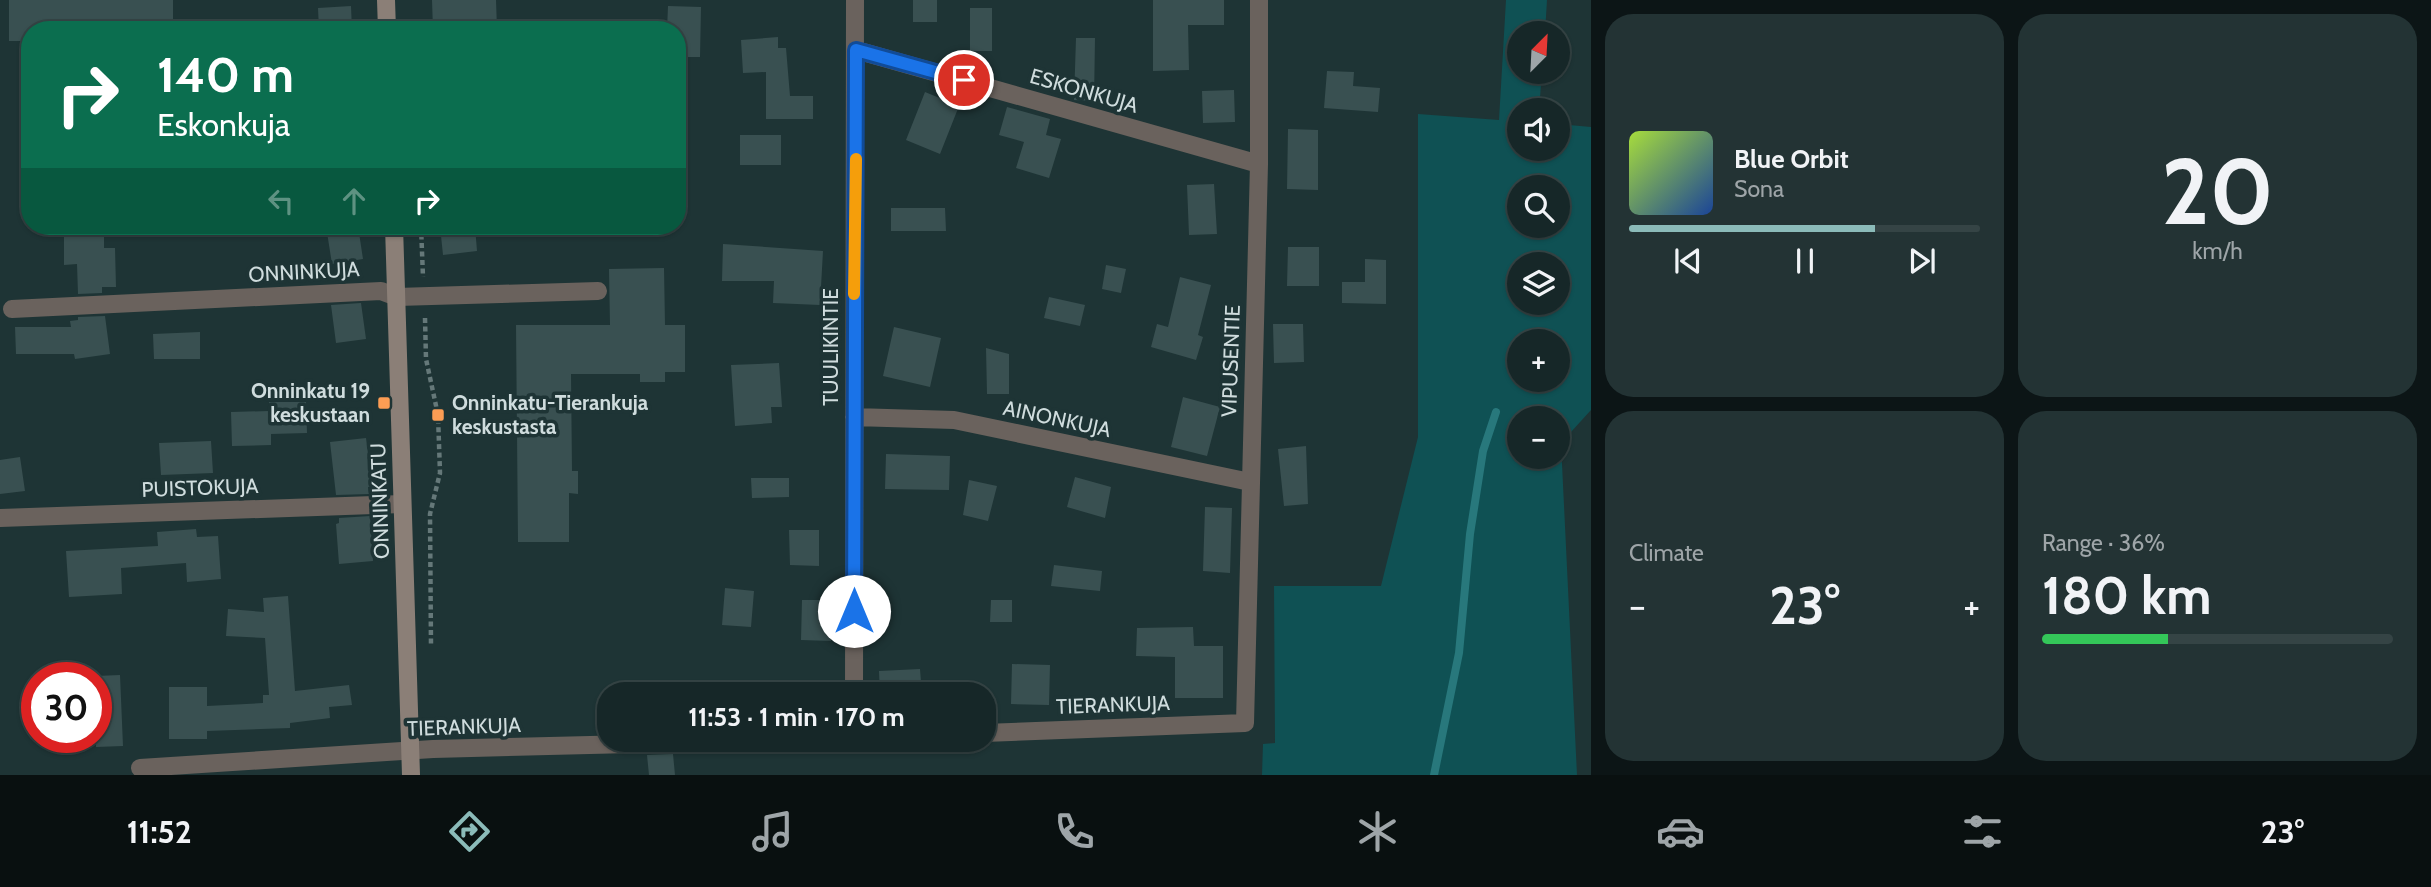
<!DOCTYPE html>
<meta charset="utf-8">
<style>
body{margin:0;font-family:Cabin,sans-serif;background:#233334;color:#f1f3f6;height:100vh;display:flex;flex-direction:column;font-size:26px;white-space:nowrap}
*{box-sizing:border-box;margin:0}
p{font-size:23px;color:#9ea5a8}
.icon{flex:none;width:38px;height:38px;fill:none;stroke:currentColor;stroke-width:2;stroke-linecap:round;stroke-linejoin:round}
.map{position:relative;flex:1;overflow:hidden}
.sheet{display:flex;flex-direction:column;gap:14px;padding:14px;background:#0c1516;width:840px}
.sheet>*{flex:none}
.banner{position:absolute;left:21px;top:21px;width:665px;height:214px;border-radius:28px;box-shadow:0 2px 5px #0004,0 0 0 2px #354445;background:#0b6e4f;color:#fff;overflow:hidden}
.needle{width:46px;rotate:24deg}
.controls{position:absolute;left:1507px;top:21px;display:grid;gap:14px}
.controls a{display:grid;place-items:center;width:63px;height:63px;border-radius:50%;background:#162728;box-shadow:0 2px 5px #0004,0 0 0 2px #354445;font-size:35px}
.speed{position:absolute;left:21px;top:662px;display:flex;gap:14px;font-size:35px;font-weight:700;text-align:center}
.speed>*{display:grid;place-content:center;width:91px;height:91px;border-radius:50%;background:#162728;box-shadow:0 2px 5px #0004,0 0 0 2px #354445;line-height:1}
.speed .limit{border:10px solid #d22;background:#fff;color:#111}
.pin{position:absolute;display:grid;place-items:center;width:60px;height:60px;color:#fff;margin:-30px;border:4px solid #fff;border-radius:50%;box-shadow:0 2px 7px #0007}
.me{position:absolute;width:77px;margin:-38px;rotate:0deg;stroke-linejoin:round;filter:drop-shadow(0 0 5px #0008)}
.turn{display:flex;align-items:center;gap:24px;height:147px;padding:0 21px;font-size:32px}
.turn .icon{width:91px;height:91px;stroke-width:2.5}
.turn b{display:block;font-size:49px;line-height:60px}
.lanes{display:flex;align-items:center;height:66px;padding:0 21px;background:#0003;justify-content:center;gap:35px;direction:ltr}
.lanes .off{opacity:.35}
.big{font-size:52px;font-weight:700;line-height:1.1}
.sheet .card{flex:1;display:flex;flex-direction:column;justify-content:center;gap:10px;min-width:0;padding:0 24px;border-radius:28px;background:#233334}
.sheet .dial{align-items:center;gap:0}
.dial b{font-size:91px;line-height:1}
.song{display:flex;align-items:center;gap:21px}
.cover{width:84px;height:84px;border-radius:10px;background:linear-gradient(135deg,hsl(80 70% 55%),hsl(220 70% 35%))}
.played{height:7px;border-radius:4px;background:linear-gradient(90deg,#8bbbb9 70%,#354445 70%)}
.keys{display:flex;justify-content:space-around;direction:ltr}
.heat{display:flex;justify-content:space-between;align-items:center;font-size:38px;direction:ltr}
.charge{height:10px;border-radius:5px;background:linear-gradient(90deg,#34c759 36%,#354445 0)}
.sheet .tiles{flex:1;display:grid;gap:14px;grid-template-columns:repeat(2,1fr)}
.trip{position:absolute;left:597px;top:682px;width:399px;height:70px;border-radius:28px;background:#162728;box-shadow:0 2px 5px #0004,0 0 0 2px #354445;font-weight:700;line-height:70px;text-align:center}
.dock{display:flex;height:112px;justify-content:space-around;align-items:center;background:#091010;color:#9ea5a8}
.dock .icon{width:49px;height:49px}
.dock .on{color:#8bbbb9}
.dock b{font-size:32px;color:#f1f3f6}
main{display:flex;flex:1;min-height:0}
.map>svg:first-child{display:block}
</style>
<main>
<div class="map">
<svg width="1591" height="775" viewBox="0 0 1591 775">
<rect width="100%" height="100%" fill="#1e3435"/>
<path fill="#0f5154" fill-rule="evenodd" d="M1506,0H1547L1545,33H1519V72H1542L1539,110H1519V149H1558V124L1591,127V410L1561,443L1577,775H1262L1263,744L1275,743L1274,586H1381L1418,437V114L1499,120ZM1558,187V226H1519V187ZM1519,264H1558V303H1519ZM1519,341H1558V380H1519ZM1519,418H1558V457H1519Z"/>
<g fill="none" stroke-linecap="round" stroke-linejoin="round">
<path stroke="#28787c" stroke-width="8" d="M1434,775L1459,653L1470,534L1483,451L1496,412"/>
</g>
<path fill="#395051" d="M9,0H173V30H30V41H9Z
M432,0H496L497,29L433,30Z
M913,0H937V22H913Z
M1153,0H1224V25H1188L1189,70L1153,71Z
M351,6L352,30H319L318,8Z
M668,6L701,7L700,57H677V30H667Z
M970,8H992V51H970Z
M778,37V48H786L790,96H813V119H766V72L743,73L741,40Z
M1076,38H1095L1094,101L1074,100Z
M1327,71L1354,72L1353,86L1380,88L1378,112L1324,108Z
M1234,90L1235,122L1203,123L1202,91Z
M925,92L959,106L940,154L906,140Z
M1007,107L1050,119L1046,135L1061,139L1049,178L1016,168L1024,142L999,135Z
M1288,129L1318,130V190L1287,189Z
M740,135H781V165H740Z
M1214,184L1217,234L1189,235L1187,185Z
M891,208H945L946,231H891Z
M326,226H358L363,259L332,264Z
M440,226H475L477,251L443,255Z
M64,234H104V248H115L116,287H102V293L78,294L77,264L64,265Z
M723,244L823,251L820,305L773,303L774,281H722Z
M1288,247H1319V286H1287Z
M1365,259L1386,260V304L1342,303V282H1365Z
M1106,265L1126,269L1121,293L1102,289Z
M664,268L665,325H685V372H665V382H640V374H571L572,471H578V494L569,493V542H518L516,325H610L609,269Z
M1180,277L1211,285L1198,335L1203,337L1196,360L1151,347L1157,324L1168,327Z
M1049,297L1085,305L1080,326L1044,318Z
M361,303L366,339L336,343L331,305Z
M105,316L110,354L75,359L74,354H16L15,327H71L70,321L78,320V317Z
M1273,324H1303L1304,362L1274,363Z
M894,327L941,338L930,387L883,376Z
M200,332V359H154L153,334Z
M986,348L1009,354V394H987Z
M779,363L782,407H771L772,423L735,426L731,365Z
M1183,397L1220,407L1207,456L1171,447Z
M269,402H306L307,433L271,434V445L232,446L231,412L269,411Z
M366,438L372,486L368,487L369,494L336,495L330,442Z
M211,441L213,473L161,475L159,443Z
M1306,446L1308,504L1284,506L1278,449Z
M886,454L950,456L949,490L885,489Z
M20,457L25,491L0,494V460Z
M1075,477L1111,487L1105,518L1067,507Z
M751,478H789V497L752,498Z
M969,480L997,486L988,521L963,515Z
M1205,507L1232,508L1230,573L1203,571Z
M370,516L373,561L339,564L336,524L339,523V518Z
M196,529L197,537L218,536L221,579L187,582L186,563L121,568L122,594L69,597L66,551L158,546L157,532Z
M789,530H819V566L790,565Z
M1054,565L1102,571L1100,591L1051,586Z
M725,588L754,591L751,627L722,625Z
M288,596L295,691L349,685L352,705L329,707L330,718L290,723V728L207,731V739H169V687H207V706L263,703V695H269L265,638L226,636L228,609L264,612L263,598Z
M802,600H832L831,641L801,640Z
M991,600H1012V622H990Z
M1193,627L1194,646H1223V698H1175V657L1136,656L1137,628Z
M1012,664L1050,665L1049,705L1011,704Z
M920,669L922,695H880L879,671Z
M120,675L123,746L96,747V676Z
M673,754L675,775H649L647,755Z"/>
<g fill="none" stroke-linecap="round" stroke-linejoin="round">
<path stroke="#657879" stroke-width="4.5" stroke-dasharray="5 3.5" stroke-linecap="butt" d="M421,226L423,277
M425,318L426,359L438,415L440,473L430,514L431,646"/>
<path stroke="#6a625d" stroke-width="18" d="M856,50L1259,164
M12,309L381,291L397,297L598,291
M854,417L954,420L1250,482
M0,518L402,504
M854,695L855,0
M984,733L1245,723L1259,164V0
M140,768L433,749L790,740"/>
<path stroke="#8b7f77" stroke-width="18" d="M386,0L387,30
M394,226L411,775"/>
</g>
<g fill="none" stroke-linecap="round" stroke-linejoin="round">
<defs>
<path id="route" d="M854,611L856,50L964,80"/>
</defs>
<use href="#route" stroke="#114b97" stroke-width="18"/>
<use href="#route" stroke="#1a73e8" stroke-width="12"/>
<path stroke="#f59e0b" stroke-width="12" d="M854,294L856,159"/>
</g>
<g fill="#fc9d54" stroke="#1e3435" stroke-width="2.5">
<rect x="377" y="396" width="14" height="14" rx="3.5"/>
<rect x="431" y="408" width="14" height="14" rx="3.5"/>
</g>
<g text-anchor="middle" stroke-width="7" stroke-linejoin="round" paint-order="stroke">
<g font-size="21" fill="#cfdcdd" stroke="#1e3435">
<text transform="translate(1084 91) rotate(16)" y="7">ESKONKUJA</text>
<text transform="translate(304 272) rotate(-3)" y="7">ONNINKUJA</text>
<text transform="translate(831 347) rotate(-90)" y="7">TUULIKINTIE</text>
<text transform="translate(1231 361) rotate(-88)" y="7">VIPUSENTIE</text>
<text transform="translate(1057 419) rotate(12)" y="7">AINONKUJA</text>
<text transform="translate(200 488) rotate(-2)" y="7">PUISTOKUJA</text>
<text transform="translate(380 501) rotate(-92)" y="7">ONNINKATU</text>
<text transform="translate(1113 705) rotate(-2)" y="7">TIERANKUJA</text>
<text transform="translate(464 727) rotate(-2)" y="7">TIERANKUJA</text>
</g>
<g font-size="21" font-weight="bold" fill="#cfdcdd" stroke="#1e3435" text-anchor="end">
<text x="370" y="398">Onninkatu 19<tspan x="370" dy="24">keskustaan</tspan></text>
<text x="452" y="410" text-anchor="start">Onninkatu-Tierankuja<tspan x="452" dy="24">keskustasta</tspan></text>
</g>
</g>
</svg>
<div class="controls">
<a><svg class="needle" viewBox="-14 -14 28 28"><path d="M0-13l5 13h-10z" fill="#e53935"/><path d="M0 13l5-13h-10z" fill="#9ea5a8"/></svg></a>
<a><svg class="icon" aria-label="sound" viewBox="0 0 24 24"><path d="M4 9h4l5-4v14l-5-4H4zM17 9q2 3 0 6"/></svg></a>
<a><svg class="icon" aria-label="search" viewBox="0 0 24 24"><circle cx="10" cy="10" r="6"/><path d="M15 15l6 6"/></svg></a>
<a><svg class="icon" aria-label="layers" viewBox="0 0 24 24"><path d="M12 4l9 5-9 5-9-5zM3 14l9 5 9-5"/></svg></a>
<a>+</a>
<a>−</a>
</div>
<div class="speed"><div class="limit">30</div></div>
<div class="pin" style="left:964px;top:80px;background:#d93025"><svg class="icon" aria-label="arrive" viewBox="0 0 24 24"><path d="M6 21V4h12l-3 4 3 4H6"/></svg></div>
<svg class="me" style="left:854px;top:611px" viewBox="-20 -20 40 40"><circle r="19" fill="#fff"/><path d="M0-13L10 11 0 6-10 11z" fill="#1a73e8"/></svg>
<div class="trip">11:53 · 1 min · 170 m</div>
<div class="banner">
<div class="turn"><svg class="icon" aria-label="right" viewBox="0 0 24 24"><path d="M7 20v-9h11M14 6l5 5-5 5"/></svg><div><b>140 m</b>Eskonkuja</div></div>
<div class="lanes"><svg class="icon off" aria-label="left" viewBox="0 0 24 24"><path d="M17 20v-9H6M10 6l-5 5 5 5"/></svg><svg class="icon off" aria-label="ahead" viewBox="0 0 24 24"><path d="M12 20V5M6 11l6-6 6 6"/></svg><svg class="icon" aria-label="right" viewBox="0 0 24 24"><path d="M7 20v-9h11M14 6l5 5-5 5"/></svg></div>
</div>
</div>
<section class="sheet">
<div class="tiles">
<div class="card">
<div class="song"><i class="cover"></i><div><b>Blue Orbit</b><p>Sona</p></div></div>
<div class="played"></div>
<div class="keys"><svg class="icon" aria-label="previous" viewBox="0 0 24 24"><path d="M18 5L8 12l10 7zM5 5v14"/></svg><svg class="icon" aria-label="pause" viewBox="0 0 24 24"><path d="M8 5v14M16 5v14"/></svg><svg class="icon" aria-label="next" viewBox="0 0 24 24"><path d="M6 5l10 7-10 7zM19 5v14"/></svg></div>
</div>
<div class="card dial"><b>20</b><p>km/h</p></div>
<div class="card"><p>Climate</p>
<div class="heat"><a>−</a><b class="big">23°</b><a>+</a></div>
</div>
<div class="card"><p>Range · 36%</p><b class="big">180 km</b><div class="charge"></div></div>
</div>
</section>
</main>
<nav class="dock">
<b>11:52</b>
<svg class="icon on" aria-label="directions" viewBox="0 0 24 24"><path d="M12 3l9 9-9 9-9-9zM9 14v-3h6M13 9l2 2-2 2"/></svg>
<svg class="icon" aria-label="music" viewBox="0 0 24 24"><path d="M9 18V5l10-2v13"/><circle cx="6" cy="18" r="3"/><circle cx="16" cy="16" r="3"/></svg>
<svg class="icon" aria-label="phone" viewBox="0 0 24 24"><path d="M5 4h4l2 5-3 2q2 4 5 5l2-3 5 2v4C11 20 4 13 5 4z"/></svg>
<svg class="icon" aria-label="climate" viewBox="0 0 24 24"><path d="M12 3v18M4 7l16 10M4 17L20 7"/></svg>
<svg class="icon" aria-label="car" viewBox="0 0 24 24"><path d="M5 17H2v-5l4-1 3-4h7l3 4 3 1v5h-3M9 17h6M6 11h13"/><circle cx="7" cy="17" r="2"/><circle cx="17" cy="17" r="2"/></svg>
<svg class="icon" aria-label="filters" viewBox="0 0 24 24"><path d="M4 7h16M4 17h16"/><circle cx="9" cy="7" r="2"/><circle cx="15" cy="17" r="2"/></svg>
<b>23°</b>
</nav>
